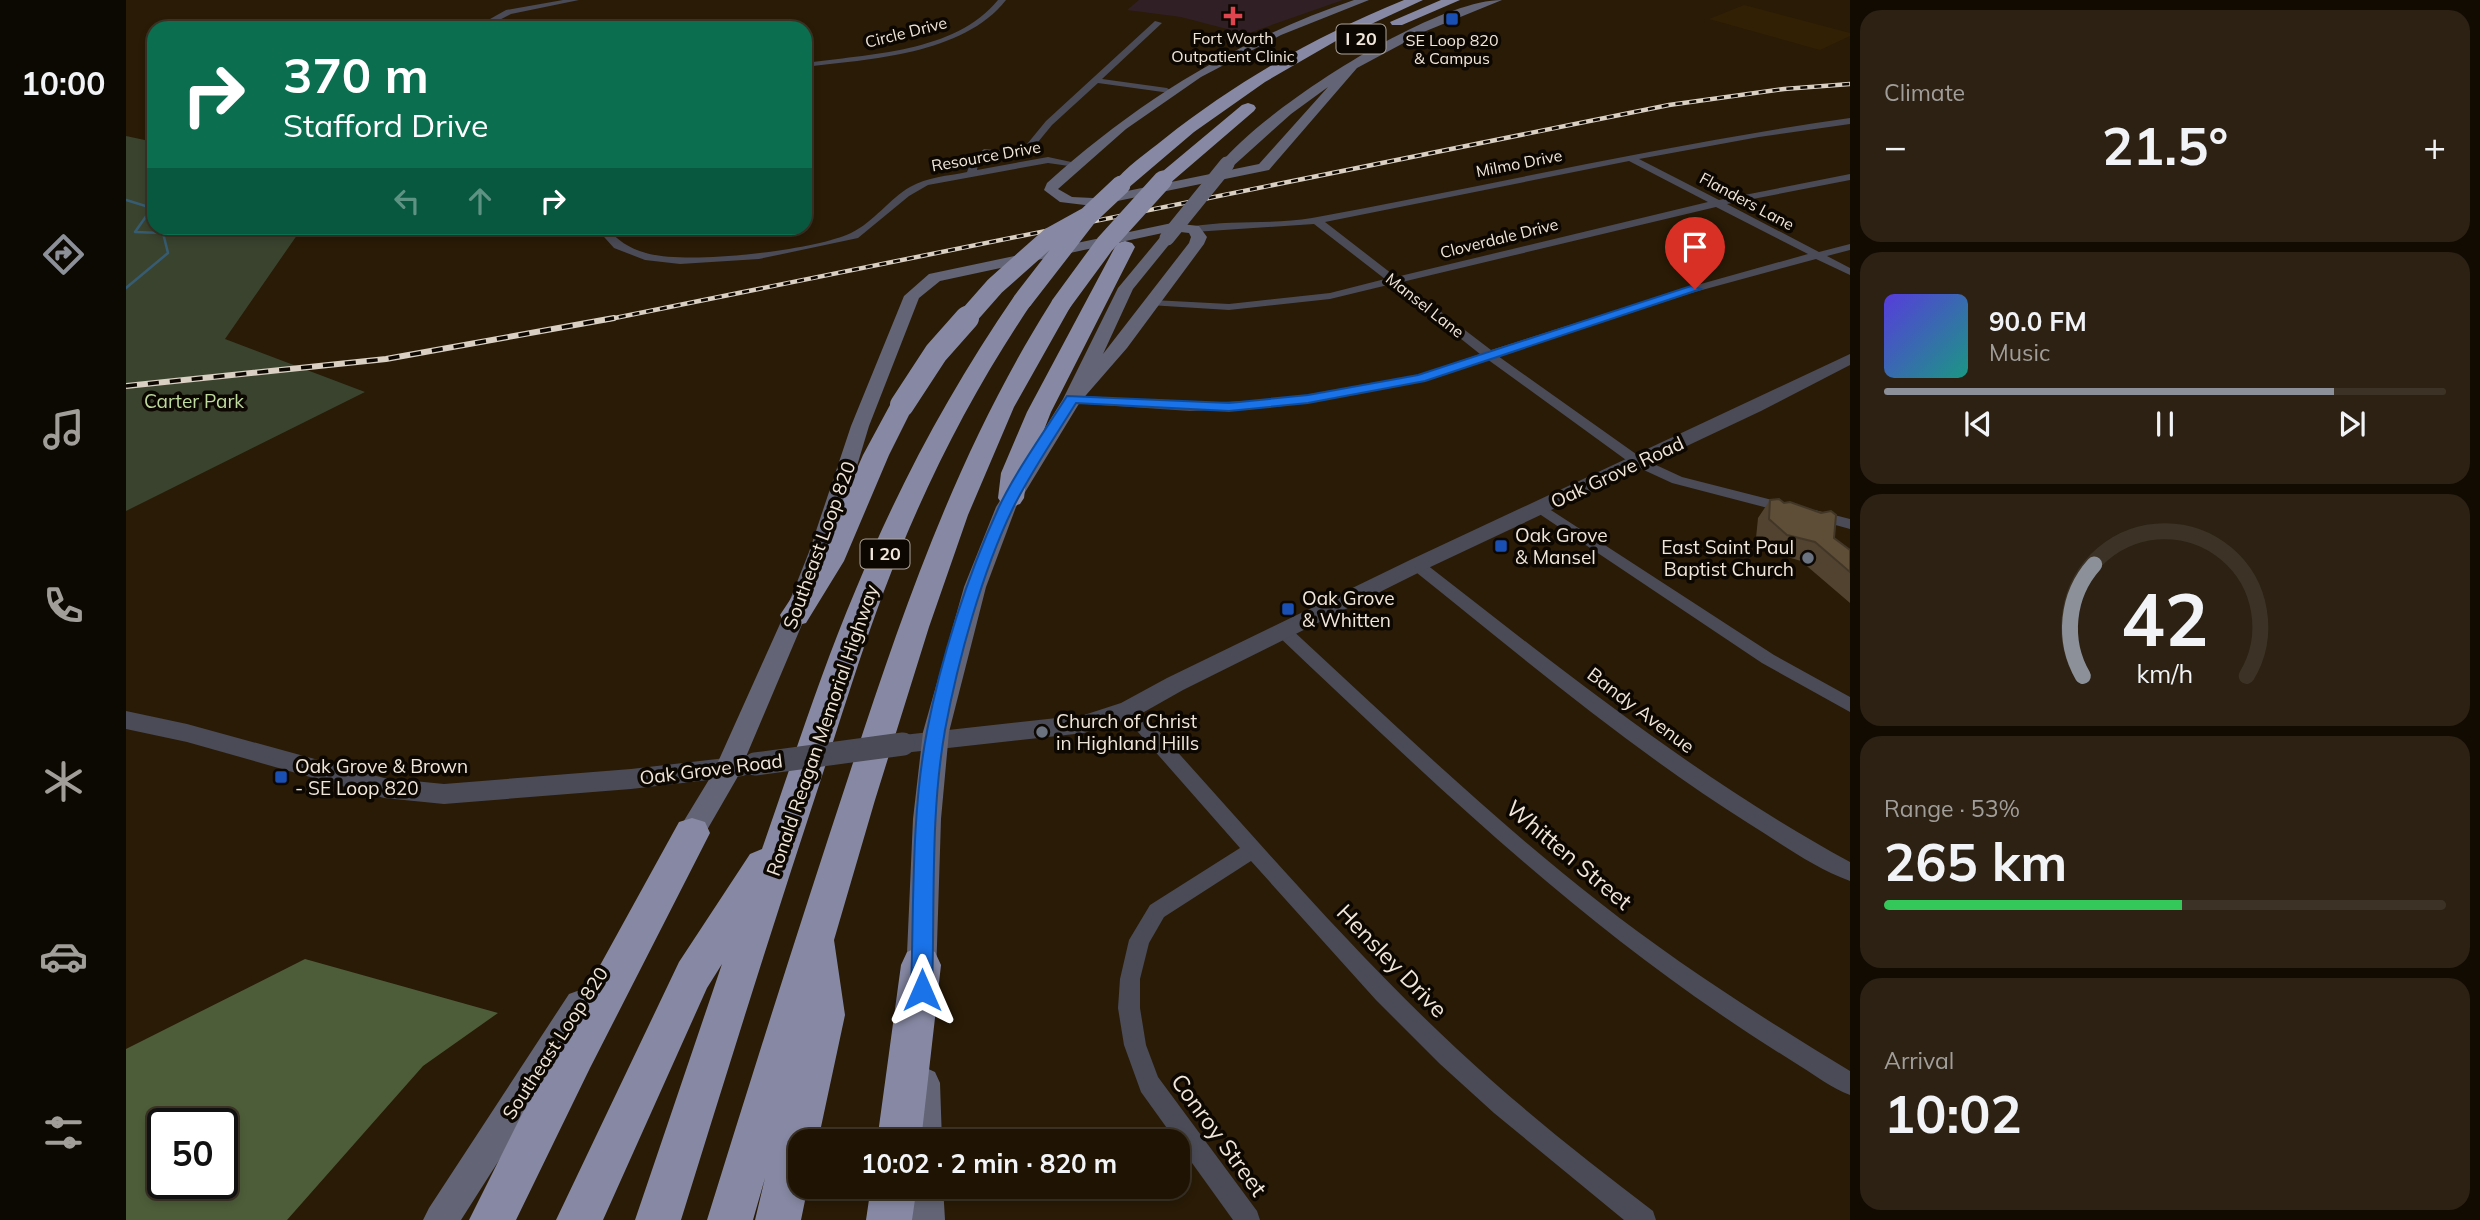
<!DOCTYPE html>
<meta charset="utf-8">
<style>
body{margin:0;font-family:Mulish,sans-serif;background:#2c2113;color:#f1f3f6;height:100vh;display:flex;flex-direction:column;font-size:26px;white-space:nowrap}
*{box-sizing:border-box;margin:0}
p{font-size:23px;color:#a19e9a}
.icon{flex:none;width:38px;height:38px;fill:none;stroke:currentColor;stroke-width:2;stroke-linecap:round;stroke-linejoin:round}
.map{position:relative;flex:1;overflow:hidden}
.panel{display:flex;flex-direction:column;gap:10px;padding:10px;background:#110b02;width:630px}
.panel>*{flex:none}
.hud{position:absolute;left:21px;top:21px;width:665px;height:214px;border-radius:21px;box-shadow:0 4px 10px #0003,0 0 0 2px #3c3326;background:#0b6e4f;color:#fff;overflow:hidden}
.speed{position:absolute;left:21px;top:1108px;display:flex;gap:14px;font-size:35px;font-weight:700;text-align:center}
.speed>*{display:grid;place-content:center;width:91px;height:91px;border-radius:50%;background:#1f1404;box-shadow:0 4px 10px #0003,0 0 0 2px #3c3326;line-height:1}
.speed .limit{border:4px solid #111;border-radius:10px;background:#fff;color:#111}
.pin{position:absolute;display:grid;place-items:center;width:60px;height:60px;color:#fff;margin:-72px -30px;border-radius:50% 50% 50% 0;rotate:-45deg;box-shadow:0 0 7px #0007}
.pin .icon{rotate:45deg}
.me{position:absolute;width:77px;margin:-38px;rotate:0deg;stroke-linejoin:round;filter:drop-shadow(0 0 5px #0008)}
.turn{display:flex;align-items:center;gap:24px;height:147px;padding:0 21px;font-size:32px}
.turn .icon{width:91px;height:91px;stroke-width:2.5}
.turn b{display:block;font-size:49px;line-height:60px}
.lanes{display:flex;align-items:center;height:66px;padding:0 21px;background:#0003;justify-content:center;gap:35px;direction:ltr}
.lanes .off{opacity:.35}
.big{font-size:52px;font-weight:700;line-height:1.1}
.panel .tile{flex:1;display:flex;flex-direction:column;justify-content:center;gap:10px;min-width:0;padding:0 24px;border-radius:21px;background:#2c2113}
.panel .dial{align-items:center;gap:0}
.dial svg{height:182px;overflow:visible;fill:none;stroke:#3c3326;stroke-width:7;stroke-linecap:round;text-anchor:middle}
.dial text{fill:#f1f3f6;stroke:none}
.song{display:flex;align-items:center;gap:21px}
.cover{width:84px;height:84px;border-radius:10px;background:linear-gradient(135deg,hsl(250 70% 55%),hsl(170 70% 35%))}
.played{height:7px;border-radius:4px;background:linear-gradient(90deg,#8c9099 80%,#3c3326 80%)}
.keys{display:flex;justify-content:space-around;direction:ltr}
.heat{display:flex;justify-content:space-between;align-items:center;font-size:38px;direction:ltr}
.charge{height:10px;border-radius:5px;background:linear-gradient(90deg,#34c759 53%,#3c3326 0)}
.trip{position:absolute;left:662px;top:1129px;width:402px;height:70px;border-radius:21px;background:#1f1404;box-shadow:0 4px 10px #0003,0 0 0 2px #3c3326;font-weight:700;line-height:70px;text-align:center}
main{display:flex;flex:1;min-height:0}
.dock{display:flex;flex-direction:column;width:126px;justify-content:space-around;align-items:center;background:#0c0802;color:#a19e9a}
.dock .icon{width:49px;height:49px}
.dock .on{color:#8c9099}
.dock b{font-size:32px;color:#f1f3f6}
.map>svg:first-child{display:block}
</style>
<main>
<nav class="dock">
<b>10:00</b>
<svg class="icon on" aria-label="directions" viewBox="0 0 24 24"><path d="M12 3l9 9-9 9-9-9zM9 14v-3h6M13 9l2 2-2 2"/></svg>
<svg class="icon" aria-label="music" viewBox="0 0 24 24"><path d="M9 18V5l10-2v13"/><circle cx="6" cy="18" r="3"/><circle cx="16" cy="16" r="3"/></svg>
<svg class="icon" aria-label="phone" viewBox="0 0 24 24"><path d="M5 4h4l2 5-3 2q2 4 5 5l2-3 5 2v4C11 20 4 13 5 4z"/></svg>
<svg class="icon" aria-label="climate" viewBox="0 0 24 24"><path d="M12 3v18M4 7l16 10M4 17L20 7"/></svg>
<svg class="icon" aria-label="car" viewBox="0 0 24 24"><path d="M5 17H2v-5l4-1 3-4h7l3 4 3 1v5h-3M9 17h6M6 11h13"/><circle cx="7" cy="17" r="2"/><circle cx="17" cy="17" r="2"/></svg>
<svg class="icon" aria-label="filters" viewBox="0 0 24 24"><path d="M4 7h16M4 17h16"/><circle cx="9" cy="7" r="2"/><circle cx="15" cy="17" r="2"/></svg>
</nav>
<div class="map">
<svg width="1724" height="1220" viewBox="0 0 1724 1220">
<rect width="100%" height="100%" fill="#291b06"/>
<path fill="#322004" d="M1618,5L1724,33V36L1694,50L1583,19Z"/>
<path fill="#311f26" d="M1013,0H1217L1120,34L1055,17L1001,10Z"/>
<path fill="#3a432e" d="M0,136L28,142V228H176L99,339L239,392L0,511Z"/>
<path fill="#4d5d39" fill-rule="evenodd" d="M179,959L372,1013L297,1066L161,1220H0V1049ZM37,1124H96V1183H37Z"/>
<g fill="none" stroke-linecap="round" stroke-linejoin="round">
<path stroke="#365c74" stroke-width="2.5" d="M0,200L26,208L9,232L37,233L42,253L0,288"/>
<path fill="#4a4b56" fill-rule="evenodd" d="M437,0H453L385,14L358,28H348L380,10Z
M872,0H880C837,55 743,59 679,67V63C742,54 829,53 872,0Z
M1029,21L1036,23L976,79L1041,88L1045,91L1044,93L972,83L926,125L903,153L889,158L863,154L852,164L851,170L922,157L950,163V167L922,163L802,185L783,196L732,238L633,259L554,264L519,260L488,248L470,228H480C492,240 502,248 520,253C560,265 687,251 725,233C748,222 763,199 784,187C801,177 822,176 841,172L845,161L858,149L888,152L897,149L920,121Z
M1724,118V124L1633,137L1513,159L1593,200L1724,174V180L1601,204L1693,252L1724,244V250L1701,256L1724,268V275L1690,259L1565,293L1372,356L1517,459L1556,477L1666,505L1668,508L1666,511L1661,513L1546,483L1507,465L1361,359L1295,382L1151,407L1064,411L946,403L940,399L946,395L1064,403L1151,400L1292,375L1354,354L1266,284L1204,299L1103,310L1023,305L1021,303L1027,300L1103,304L1204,293L1259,279L1188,224L1068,232L1064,231V227C1104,219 1146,225 1186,218C1365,185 1543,144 1724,118ZM1503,161L1582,202L1270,277L1199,222ZM1590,207L1682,254L1557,289L1365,350L1276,282Z
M1414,503L1648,655L1724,697V712L1636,663L1409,511L1407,508Z
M1689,510L1724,519V529L1684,518L1682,515Z
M1291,560L1296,561C1435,669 1570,778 1724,862V881C1688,868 1654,843 1622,823C1503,748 1395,656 1286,569L1283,565L1286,561Z
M1157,625L1163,627C1264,720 1364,817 1473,902C1552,964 1638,1019 1724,1071V1095C1706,1088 1690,1076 1674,1066C1647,1049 1620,1032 1594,1014C1432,904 1293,769 1151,635L1149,631Z
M1003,703L1009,705C1115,821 1216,942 1331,1049C1393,1107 1460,1160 1527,1211L1530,1220H1498L1368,1113L1314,1064L1250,1000L1125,861L1038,917L1023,943L1014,979V1008L1020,1045L1032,1077L1131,1211L1134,1220H1107L1015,1092L998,1045L992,1008L994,979L1003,940L1024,905L1114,848L997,715L994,710L997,705Z"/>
<path fill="#4a4b56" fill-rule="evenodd" d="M1724,354V365L1635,411L1298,570L1057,690L1011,716L958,733L777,753L769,751L765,744L769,737L777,735L958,715L995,703L1041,678L1284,560Z
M0,711L61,724L258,778L318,784L505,769L617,756L625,759L629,766L625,773L617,776L505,789L318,804L258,798L61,742L0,729Z"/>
<path fill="#636475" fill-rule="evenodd" d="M1228,0H1243L1155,35L1075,77L1000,129L932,189L946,197L967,198L1133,164L1202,87L1165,114L1106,167H1096L1094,164C1138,109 1306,0 1376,0L1300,31L1231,68L1143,170L967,206L934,202L918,190L921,183C1012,101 1111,40 1228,0Z
M1046,223L1073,226L1081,237L1078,244L1001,348L954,402L890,507L860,587L823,732L815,819L810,976L806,986L795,990L784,986L780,976L787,819L797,732L838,587L870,507L937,399L992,288L1036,235H1046L1049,238L1046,241L1007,289L977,354L1063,243L1065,237L1063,233L1046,231L814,281L793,298L743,426L705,552L680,615L611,778L566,856L556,859L546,856L542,847L587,773L658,615L683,552L725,426L778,296L803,274Z
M454,990L465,994L469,1005L465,1016L335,1220H297L303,1208L443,994Z
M798,1067L809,1072L814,1083L816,1141H782V1083L787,1072Z
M783,1186H817L819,1220H783Z"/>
<path fill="#8789a4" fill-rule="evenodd" d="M1278,0H1297L1215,38L1139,82L1068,132L1001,189H989L986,185C999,167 1021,153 1038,139C1111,81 1192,35 1278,0Z
M1315,0H1334L1276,25H1266L1264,22Z
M1122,103L1128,105L1130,108L1128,111L1043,184H1031L1028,180L1031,176L1116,105Z
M999,241L1006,243L1009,247L925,412L901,473L898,498L894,504L885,507L876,504L872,498L875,473L901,412L989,247L992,243Z
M897,294L905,295L908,300C846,391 797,488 758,591C735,652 716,715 696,776C647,924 601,1072 555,1220H509L596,964L581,988L477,1220H430L553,962L624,854L636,849C666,763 694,674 730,589C773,485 825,388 889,295Z
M935,298L943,299L946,304L888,407L842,515L803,627L749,800L708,940L719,1015L692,1141H674V1186H682L675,1220H629L639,1178L627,1220H581C627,1072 674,923 723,775C777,610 831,452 924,304L927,299Z
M776,398L785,400L788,405L763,455L718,561L680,623L669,626L658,623L654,615L691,559L737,455L764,405L767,400Z
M566,818L579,822L584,833L464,1068L390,1220H343L434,1038L553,822Z
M795,946L809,952L815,965L795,1141H751L775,965L781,952Z
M745,1186H791L786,1220H740Z"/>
<defs>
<path id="rail-far1" d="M479,320L1543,105L1658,89L1724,84"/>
<path id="rail" d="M0,386L260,359L488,318"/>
</defs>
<use href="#rail-far1" stroke="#d9cfc2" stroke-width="4.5"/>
<use href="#rail" stroke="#d9cfc2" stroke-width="6"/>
<use href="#rail-far1" stroke="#0d0702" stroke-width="2.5" stroke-dasharray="7" stroke-linecap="butt"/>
<use href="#rail" stroke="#0d0702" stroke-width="3.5" stroke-dasharray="11" stroke-linecap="butt"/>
<path stroke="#4a4b56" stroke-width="23" d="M629,764L777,744"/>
<path stroke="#636475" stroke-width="15" d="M1041,238L1101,164"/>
<path stroke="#8789a4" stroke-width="19" d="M897,300L962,216L995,185
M935,304L979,244L1037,180
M839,320L869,286L924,237L962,216"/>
<path stroke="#8789a4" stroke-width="24" d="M776,405L810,353L841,318"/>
</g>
<path fill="#514330" d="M1644,500L1708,538L1724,550V603L1675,561L1648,553L1630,538L1632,518Z"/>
<path fill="#5e4e38" stroke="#423727" stroke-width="2" d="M1653,499L1658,503L1664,502L1695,513L1705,511L1710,515L1708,538L1724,550V572L1689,542L1661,535L1643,519L1644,500Z"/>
<path fill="#1a73e8" stroke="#114b97" stroke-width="2" d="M1565,286L1575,289L1299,381L1182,403L1103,411L950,403C929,437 905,472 887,508C856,572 832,660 819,730C804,815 809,905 806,990L803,997L796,1000L788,997L785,990C788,905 785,815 801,731C815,658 841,577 872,509C888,474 920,429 941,396L1103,403L1182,395L1292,375Z"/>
<path fill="#e0444e" stroke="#0d0702" stroke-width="2.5" d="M1103.5 5.5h7v7h7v7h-7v7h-7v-7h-7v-7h7z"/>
<g fill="#1a4fb4" stroke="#0d0702" stroke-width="2.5">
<rect x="1319" y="12" width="14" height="14" rx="3.5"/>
<rect x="1368" y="539" width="14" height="14" rx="3.5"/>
<rect x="1155" y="602" width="14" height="14" rx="3.5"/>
<rect x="148" y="770" width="14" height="14" rx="3.5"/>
</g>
<g fill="#6b7280" stroke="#0d0702" stroke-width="2.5">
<circle cx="1682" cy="558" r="7"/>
<circle cx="916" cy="732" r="7"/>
</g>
<g text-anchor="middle" stroke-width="7" stroke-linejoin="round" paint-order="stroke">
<g font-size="16" fill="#f0e6da" stroke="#0d0702">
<text transform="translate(780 32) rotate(-14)" y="6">Circle Drive</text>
<text transform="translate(860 156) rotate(-10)" y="6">Resource Drive</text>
<text transform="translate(1393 163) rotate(-11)" y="6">Milmo Drive</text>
<text transform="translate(1621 201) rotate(28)" y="6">Flanders Lane</text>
<text transform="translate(1373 238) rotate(-14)" y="6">Cloverdale Drive</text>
<text transform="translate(1299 305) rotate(38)" y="6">Mansel Lane</text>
</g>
<g font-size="16" fill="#f0e6da" stroke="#0d0702">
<text x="1107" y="44">Fort Worth<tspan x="1107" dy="18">Outpatient Clinic</tspan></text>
<text x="1326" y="46">SE Loop 820<tspan x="1326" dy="18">&amp; Campus</tspan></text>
</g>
<g fill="#0d0702" stroke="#aca399" stroke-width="2">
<rect x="1210.5" y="24.5" width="49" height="29" rx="5"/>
<rect x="734.5" y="539.5" width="49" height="29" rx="5"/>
</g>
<g font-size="18" font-weight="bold" fill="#f0e6da">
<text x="1235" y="45">I 20</text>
<text x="759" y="560">I 20</text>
</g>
<g font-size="19" fill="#beda9c" stroke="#0d0702">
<text x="68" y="408">Carter Park</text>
</g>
<g font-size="19" fill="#f0e6da" stroke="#0d0702">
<text transform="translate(1491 472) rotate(-25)" y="7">Oak Grove Road</text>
<text transform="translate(693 545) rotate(-70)" y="7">Southeast Loop 820</text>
<text transform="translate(1515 710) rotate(37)" y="7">Bandy Avenue</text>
<text transform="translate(696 730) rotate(-71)" y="7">Ronald Reagan Memorial Highway</text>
<text transform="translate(585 769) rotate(-7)" y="7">Oak Grove Road</text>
<text transform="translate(429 1043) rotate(-57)" y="7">Southeast Loop 820</text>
</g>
<g font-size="19" fill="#f0e6da" stroke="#0d0702" text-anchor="start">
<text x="1389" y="542">Oak Grove<tspan x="1389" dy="22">&amp; Mansel</tspan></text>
<text x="1668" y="554" text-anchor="end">East Saint Paul<tspan x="1668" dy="22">Baptist Church</tspan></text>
<text x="1176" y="605">Oak Grove<tspan x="1176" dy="22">&amp; Whitten</tspan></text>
<text x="930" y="728">Church of Christ<tspan x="930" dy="22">in Highland Hills</tspan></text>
<text x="169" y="773">Oak Grove &amp; Brown<tspan x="169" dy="22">- SE Loop 820</tspan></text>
</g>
<g font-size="23" fill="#f0e6da" stroke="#0d0702">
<text transform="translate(1443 855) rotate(40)" y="8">Whitten Street</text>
<text transform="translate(1266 961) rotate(46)" y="8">Hensley Drive</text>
<text transform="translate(1093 1135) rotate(54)" y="8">Conroy Street</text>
</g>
</g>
</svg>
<div class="speed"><div class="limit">50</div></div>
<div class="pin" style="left:1569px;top:289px;background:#d93025"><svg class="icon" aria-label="arrive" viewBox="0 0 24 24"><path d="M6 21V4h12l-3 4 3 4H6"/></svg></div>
<svg class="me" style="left:796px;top:990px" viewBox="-20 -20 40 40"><path d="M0-17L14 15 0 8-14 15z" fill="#1a73e8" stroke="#fff" stroke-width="4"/></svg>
<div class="trip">10:02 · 2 min · 820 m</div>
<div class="hud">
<div class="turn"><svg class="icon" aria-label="right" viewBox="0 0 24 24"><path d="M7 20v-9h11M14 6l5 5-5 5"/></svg><div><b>370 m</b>Stafford Drive</div></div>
<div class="lanes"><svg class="icon off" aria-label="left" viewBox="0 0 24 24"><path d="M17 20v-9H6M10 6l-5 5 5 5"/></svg><svg class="icon off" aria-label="ahead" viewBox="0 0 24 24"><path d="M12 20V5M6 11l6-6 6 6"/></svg><svg class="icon" aria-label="right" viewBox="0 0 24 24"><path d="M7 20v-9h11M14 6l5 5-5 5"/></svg></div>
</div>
</div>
<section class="panel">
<div class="tile"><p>Climate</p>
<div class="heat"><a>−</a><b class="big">21.5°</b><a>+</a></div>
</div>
<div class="tile">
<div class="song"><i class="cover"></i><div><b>90.0 FM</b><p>Music</p></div></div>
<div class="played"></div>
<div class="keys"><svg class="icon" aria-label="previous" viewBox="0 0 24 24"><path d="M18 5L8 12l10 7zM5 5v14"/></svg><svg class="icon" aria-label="pause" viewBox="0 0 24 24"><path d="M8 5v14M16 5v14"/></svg><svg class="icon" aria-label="next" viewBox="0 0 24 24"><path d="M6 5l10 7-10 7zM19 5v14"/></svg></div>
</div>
<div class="tile dial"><svg viewBox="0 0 100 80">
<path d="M14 69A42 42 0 1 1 86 69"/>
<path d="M14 69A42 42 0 0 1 19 20" stroke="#8c9099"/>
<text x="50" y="56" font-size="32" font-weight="700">42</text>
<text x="50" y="72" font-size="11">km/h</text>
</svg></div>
<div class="tile"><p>Range · 53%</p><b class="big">265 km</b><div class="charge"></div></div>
<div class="tile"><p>Arrival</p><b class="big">10:02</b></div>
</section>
</main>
